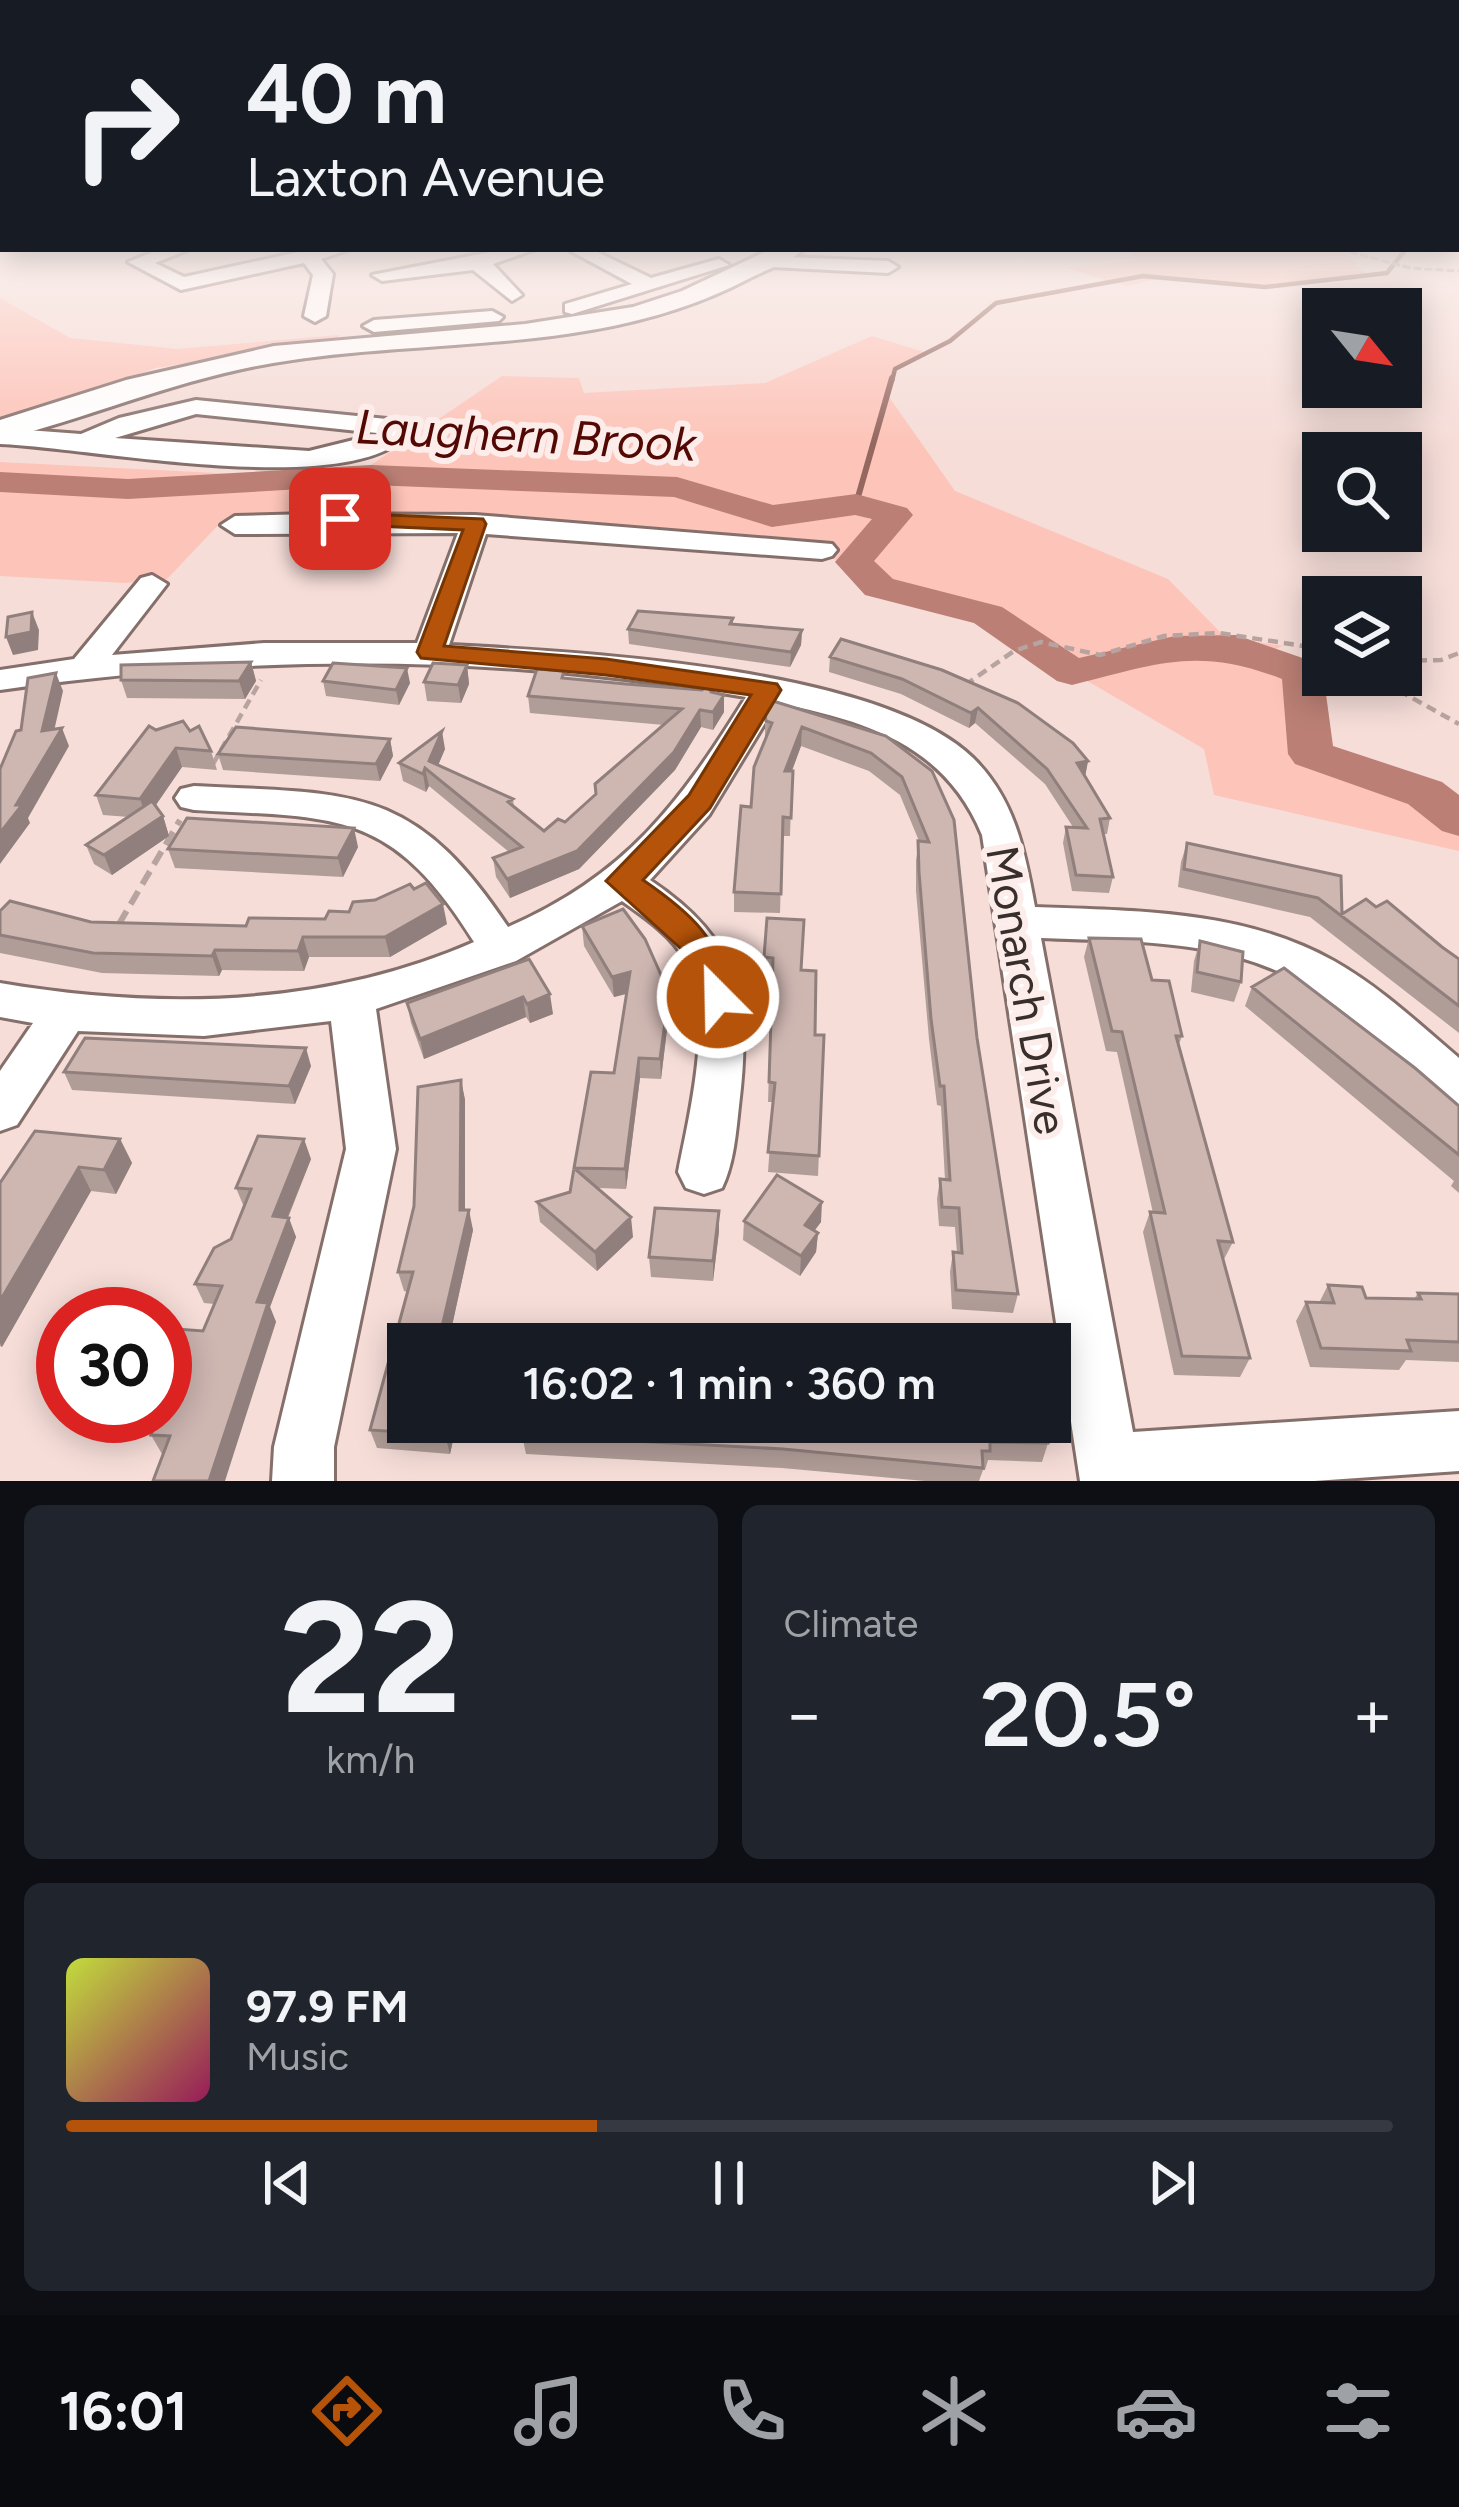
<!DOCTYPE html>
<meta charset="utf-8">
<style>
body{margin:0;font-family:Figtree,sans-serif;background:#20242c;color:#f1f3f6;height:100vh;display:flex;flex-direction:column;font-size:45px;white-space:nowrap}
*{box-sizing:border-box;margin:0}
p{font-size:39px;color:#9ea1a6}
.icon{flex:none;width:66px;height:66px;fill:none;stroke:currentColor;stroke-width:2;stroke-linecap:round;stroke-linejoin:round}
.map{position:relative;height:1481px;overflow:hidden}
.sheet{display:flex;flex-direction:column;gap:24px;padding:24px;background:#0d0f14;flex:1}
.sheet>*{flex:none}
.hud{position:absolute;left:0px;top:0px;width:1461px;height:252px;box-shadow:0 6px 30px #0003;background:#171b24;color:#f1f3f6;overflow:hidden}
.needle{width:78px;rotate:120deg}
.tools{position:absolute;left:1302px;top:288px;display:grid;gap:24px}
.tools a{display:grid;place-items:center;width:120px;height:120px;border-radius:0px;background:#171b24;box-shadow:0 6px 30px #0003;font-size:60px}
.speed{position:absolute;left:36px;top:1287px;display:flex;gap:24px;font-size:60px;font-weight:700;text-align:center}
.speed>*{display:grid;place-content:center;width:156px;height:156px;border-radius:50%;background:#171b24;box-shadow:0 6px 30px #0003;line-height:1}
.speed .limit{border:18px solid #d22;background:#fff;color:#111}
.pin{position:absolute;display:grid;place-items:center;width:102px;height:102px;color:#fff;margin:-51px;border-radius:24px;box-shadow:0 6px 18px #0006}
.me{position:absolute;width:132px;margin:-66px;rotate:337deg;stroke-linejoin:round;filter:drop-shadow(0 0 9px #0008)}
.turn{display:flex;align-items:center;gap:42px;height:252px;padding:0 48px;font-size:54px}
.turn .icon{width:156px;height:156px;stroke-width:2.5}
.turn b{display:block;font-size:84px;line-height:102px}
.big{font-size:90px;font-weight:600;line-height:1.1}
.sheet .card{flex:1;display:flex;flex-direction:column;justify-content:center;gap:18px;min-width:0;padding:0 42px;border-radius:18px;background:#20242c}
.sheet .dial{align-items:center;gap:0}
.dial b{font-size:156px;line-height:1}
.song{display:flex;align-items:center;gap:36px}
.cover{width:144px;height:144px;border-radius:18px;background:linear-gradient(135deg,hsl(70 70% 55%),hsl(330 70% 35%))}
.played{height:12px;border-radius:6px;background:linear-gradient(90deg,#b45309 40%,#363941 40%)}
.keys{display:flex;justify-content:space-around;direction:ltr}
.heat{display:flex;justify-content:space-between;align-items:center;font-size:66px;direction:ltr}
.sheet .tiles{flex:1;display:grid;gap:24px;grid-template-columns:1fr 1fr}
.card:last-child{grid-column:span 2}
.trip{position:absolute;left:387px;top:1323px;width:684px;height:120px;border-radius:0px;background:#171b24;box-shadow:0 6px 30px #0003;font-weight:600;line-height:120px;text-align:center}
.menu{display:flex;height:192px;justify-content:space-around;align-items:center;background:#090b0e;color:#9ea1a6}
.menu .icon{width:84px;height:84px}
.menu .current{color:#b45309}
.menu b{font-size:54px;color:#f1f3f6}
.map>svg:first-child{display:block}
</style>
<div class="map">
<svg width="1459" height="1481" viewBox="0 0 1459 1481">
<rect width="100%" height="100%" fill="#f6ddd8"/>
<path fill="#fdc4b9" d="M1126,249H1331L1344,252L1366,275L1265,287L1162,278L1127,286L1066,268L1138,260Z
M0,298L70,338L177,349L339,335L338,340L156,368L0,423Z
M872,336L927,353L895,369L889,397L955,491L1168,579L1225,637L1283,646L1270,651L1302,672L1311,754L1425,793L1459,820V851L1214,795L1204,749L1072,672L988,615L879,587L832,558L836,546L398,512L274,514L223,520L167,579L125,583L0,576V462L235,474L368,467L502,376L579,378L584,393L765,383Z"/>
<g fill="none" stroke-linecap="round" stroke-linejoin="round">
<path stroke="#94675f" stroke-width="4.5" d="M892,381L895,369L950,341L996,303L1143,276L1265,287L1387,273L1406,249"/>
<path stroke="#94675f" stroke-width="6" d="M856,504L892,378"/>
<path fill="#bb7f75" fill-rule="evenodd" d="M371,465L677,477L773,505L856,494L907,508L913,515L874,561L893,579L1002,607L1079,658L1175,636L1236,635L1317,663L1323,672L1333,746L1442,782L1459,795V836L1442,831L1408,804L1295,764L1288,754L1282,679C1196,646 1158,664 1072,685L1057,681L974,623L865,595L835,562L872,519L855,515L772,527L674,497L371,485L128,499L0,492V472L128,479Z"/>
<defs>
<path id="minor" d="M161,249H190L155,263L184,277L308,250L351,249L321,259L333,274L326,316L315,322L304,316L313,275L304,263L181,290L128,262Z
M506,249H536L493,264L522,295L512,301L473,270L382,281L372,275Z
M567,249H591L651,278L719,259L729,265L572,314L565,312V304L632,284Z
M761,256L888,261L898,267L888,273L754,266V258Z
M492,311L503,317L499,321L374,332L363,326L374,320Z
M196,400L387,419L396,421L405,437C343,499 86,447 0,444V428L81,434L119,418ZM196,414L377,433L378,434L309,451L115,438Z
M308,514L475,515L832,544L837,550L832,556L822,559L486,534L449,645C577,652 880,667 973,758C1015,799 1025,852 1035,907C1137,911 1243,910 1334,961C1380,987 1419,1024 1459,1058V1106L1442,1100C1397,1060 1354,1013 1301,983C1222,938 1129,942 1041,938L1133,1432L1459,1411V1471L1314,1481H1080L982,835C945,745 867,721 777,703L709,815L650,880C741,941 752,1000 739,1106C736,1133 734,1163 722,1188L704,1194L686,1188L678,1172C689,1115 716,1010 684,958C670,934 644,917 622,901L516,961L376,1009L396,1149L334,1447V1481H272L274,1447L346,1149L331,1021L204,1036L78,1031L17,1125L0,1131V1071L33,1023L0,1017V983C159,1010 323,1008 474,942C391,809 338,818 194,810L181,807L175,798L181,789L194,786C353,794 413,784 508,927C627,875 680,803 746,697C498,653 249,654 0,690V670L74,659L141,578L152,575L167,584L112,655L264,643H417L458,533L235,534L221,525L235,516Z"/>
<path id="major" d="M771,249H804C790,262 765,270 748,279C600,357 433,336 273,363C178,379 92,417 0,440V420L126,380L274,346L525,324L633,307L682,291Z"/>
</defs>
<use href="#minor" stroke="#856f6b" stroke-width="6"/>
<use href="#major" stroke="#856f6b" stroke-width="6"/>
<path stroke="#b7a39f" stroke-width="3" stroke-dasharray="8 3" stroke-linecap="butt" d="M1339,249L1410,268L1459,271"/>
<path stroke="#b7a39f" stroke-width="4.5" stroke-dasharray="10 6" stroke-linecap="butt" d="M1401,661L1441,660L1459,653
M1371,675L1459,724
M965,685L1014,651L1041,642L1100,655L1164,636L1219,633L1323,649
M213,764L261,680"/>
<path stroke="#b7a39f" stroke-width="6" stroke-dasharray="15 8" stroke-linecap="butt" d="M119,924L180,820"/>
<use href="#minor" fill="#fff" fill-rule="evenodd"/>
<use href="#major" fill="#fff" fill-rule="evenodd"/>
</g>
<path fill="#b19d98" d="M733,618V624L802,630L801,645L790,667L629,644L628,629Z
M841,639L1088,761L1085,776L1110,818L1107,834H1103L1113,877L1109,893L1072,891L1063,843L1066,827H1073L1045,784L975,723L969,728L901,694L829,672L830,657Z
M251,662L256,681L245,699L127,698L121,680Z
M467,665L469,684L461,703L427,701L424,682Z
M565,678L724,695V712L713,730L701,727L675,770L579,869L510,898L496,877L493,858L509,852L429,786L426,792L403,781L399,763L445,749L438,765L513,799L514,807L544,831L565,822L596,794L664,725L530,713L528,696Z
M323,681L410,683L399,705L326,696Z
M765,714L932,771L1018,1294L1013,1313L952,1309L950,1272L953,1252L957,1253L955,1227L939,1226L937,1199L940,1179L945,1180L941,1106L937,1105L929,1039L916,891V860L919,841L900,795L869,771L801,746L792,771L790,836H782L780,913L734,912V892L765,739Z
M156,730L190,731L211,751L217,770L182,767L155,806L163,816L169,836L112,875L94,864L86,845L129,817L103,815L96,795Z
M390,739L393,756L380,781L223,770L218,754Z
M1187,843L1341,876L1342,914L1442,947L1459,959V1033L1310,917L1178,887L1181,862Z
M358,847L343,877L175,868L168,849Z
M0,911L91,922L246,926L325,919L447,924L390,957H309L304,971L222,970L219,976L102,973L0,953Z
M767,918L801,970L815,1035H824L818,1176L768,1172L773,1102H768L772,977H763Z
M582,926L669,1013L661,1079L640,1078L626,1189L598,1188L633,1237L597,1271L540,1222L537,1202L570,1192L591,1072L614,1073L627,994L614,997L584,946Z
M1089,938L1152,980L1182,1036L1179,1044L1233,1242L1223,1261L1250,1358L1240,1377L1174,1375L1143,1232L1150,1212L1153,1213L1117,1052L1106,1051L1084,957Z
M1200,941L1241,982L1234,1002L1191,992L1194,961Z
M529,959L553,1014L530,1023L526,1017L424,1059L411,1023L407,1003Z
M1252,987L1459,1106V1193L1451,1186L1454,1181L1245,1006Z
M311,1066L295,1104L72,1090L64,1072Z
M461,1080L465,1100V1210L473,1230L448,1344H408L457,1422L450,1454L377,1448L370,1430L408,1292L404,1291L398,1272Z
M120,1139L132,1163L116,1194L91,1191L2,1347L0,1346V1183Z
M311,1159L288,1218L296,1237L270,1307L276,1322L162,1454L151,1435L168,1390L165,1384V1359L203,1331L214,1304L204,1303L195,1284L231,1239L244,1207L236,1188Z
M744,1221L821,1222L814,1230L818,1233L816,1252L800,1276L743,1240Z
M719,1231L713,1281L651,1277L649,1257Z
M1328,1285L1366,1298L1414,1299L1418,1293L1459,1294V1362L1406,1360L1399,1370L1310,1367L1296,1321L1306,1302L1319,1303Z
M522,1435L1048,1443L1042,1462L988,1460L985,1470H983L979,1481H925L782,1468L526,1454Z"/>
<path fill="#907f7c" d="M32,612L39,630L38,650L13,655L6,637Z
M802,630L801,645L790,667L791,652Z
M251,662L256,681L245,699L239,681Z
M467,665L469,684L461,703L458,685Z
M407,668L410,683L399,705L396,690Z
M56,673L63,691L50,749L62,728L69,746L28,818L30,823L0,864V833L16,805L42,731Z
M724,695V712L713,730V712Z
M978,708L975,723L969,728L971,713Z
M700,710L701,727L675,770L579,869L510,898L507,879Z
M802,727L801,746L785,789V771Z
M442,731L445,749L434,775L429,761Z
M390,739L393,756L380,781L376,764Z
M176,748L182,767L147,818L140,799Z
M1088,761L1085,777L1077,763Z
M425,768L429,786L426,792L423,774Z
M163,816L169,836L112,875L104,855Z
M354,828L358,847L343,877L338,858Z
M443,904L447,924L390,957L385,937Z
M303,937L309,957L304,971L298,951Z
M215,950L222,970L219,976L212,956Z
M630,972L632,992L614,997L612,977Z
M669,993V1013L661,1079L660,1059Z
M550,994L553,1014L530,1023L527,1004Z
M523,997L526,1017L424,1059L420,1039Z
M306,1048L311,1066L295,1104L289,1086Z
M639,1058L640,1078L626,1189L625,1169Z
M461,1080L465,1100V1228L469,1210L473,1230L448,1344H438L460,1210Z
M120,1139L132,1163L116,1194L104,1170Z
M304,1139L311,1159L280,1236L273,1216Z
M79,1167L91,1191L2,1347L0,1343V1301Z
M822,1202L821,1222L804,1245L805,1225Z
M719,1211V1231L713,1281V1261Z
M631,1217L633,1237L597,1271L595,1252Z
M289,1218L296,1237L270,1307L276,1322L225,1481H209L257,1302Z
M818,1233L816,1252L800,1276L801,1256Z
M448,1422H457L450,1454L445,1435Z"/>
<path fill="#ceb6b1" stroke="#907f7c" stroke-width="3" d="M638,611L733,618L730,624L802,630L791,652L628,629Z
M32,612L31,632L6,637L8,617Z
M841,639L942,670L1018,703L1073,743L1088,761L1077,763L1110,818L1100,819L1113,877L1076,875L1066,827L1087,828L1047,769L978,708L971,713L902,679L830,657Z
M251,662L239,681L121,680V665Z
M333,663L407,668L396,690L323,681Z
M433,663L467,665L458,685L424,682Z
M537,669L564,671L562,678L626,684L702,690L708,685L711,692L724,695L713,712L700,710L674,752L577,851L507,879L493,858L522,847L425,768L423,774L399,763L442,731L429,761L513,799L508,802L544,831L558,819L565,822L596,794L595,784L682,709L528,696Z
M56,673L42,731L62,728L16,805H22L0,833V769L16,731L21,730L28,678Z
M773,701L886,736L932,771L954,820L977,1038L1018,1294L956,1290L953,1252L962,1253L959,1208L942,1207L940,1179L950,1180L944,1086H940L931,1019L919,872L918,841L929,842L902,777L871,753L802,727L785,771H793L791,818L783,817L781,894L734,892L741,806L751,807L754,767L772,723L766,721L765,714Z
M183,721L190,731L199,726L211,751L176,748L140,799L96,795L149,726L156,730Z
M236,727L390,739L376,764L218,754Z
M152,801L163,816L104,855L86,845Z
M187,818L354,828L338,858L168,849Z
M1187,843L1341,876L1342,914L1366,899L1376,907L1387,901L1442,947L1459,959V1006L1318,898L1184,869Z
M426,883L443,904L385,937H303L298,951L215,950L212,956L93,953L0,935V911L10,901L91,922L246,926L249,918L325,919L329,911L349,912L353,902L375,900L410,884L414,889Z
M623,909L645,939L669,993L660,1059L639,1058L625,1169L574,1168L591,1072L614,1073L630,972L612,977L582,926Z
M767,918L804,920L801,970L816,971L815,1035H824L819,1156L768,1152L775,1083L769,1082L773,958L764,957Z
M1089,938L1141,939L1152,980L1169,981L1182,1036H1176L1233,1242L1218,1241L1250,1358L1182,1356L1150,1212L1165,1213L1122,1032L1112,1031Z
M1200,941L1243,952L1241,982L1197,972Z
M529,959L550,994L527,1004L523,997L420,1039L407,1003Z
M1284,968L1415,1068L1459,1106V1155L1252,987Z
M85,1038L306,1048L289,1086L64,1072Z
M461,1080L460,1210H469L438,1344H408V1422H448L445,1435L370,1430L413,1272H398L414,1206L418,1087Z
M35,1131L120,1139L104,1170L79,1167L0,1301V1183Z
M258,1136L304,1139L273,1216L289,1218L257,1302L268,1303L209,1481H153L170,1436L151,1435L158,1416H165V1399L174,1375L165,1374V1359L177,1329L203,1331L222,1286L195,1284L214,1248L231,1239L251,1189L236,1188Z
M574,1168L631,1217L595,1252L537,1202L570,1192Z
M777,1175L822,1202L805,1225L818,1233L801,1256L744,1221Z
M655,1208L719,1211L713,1261L649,1257Z
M1328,1285L1362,1287L1366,1298L1421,1299L1418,1293L1459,1294V1342L1407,1340L1411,1351L1321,1348L1306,1302L1334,1303Z
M525,1422H1045L1048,1443L990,1442V1451H982L983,1468L783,1449L522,1435Z"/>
<linearGradient id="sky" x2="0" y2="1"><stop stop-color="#969fba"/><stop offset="0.53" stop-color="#fbf0ed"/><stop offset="1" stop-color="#fbf0ed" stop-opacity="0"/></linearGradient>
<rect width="1459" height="443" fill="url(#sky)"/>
<path fill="#b45309" stroke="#753606" stroke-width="3" d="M340,513L483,519L486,524L444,646L606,659L777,684L781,690L710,808L643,880C694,915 716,937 735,997L730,1006H706L689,956L606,881L689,795L751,695L606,675L421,658L417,652L463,530L333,524L330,519Z"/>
<g text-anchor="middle" stroke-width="12" stroke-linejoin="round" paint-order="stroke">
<g font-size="45" fill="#382f2d" stroke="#fcedea">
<text transform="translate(1027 990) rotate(80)" y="16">Monarch Drive</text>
</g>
<g font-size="48" font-style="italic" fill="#530803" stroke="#fcedea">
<text transform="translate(526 435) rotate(3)" y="17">Laughern Brook</text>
</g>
</g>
</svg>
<div class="tools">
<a><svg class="needle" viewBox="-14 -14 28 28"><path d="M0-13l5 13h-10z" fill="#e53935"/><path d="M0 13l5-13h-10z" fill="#9ea1a6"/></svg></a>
<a><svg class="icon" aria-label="search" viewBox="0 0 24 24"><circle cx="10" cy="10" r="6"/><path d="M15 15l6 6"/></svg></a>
<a><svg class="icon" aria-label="layers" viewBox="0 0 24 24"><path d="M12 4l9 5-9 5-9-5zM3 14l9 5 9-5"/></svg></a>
</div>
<div class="speed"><div class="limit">30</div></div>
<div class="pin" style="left:340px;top:519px;background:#d93025"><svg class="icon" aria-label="arrive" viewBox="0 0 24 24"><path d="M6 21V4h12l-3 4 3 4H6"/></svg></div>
<svg class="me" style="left:718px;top:997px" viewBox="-20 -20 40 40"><circle r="17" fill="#b45309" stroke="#fff" stroke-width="3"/><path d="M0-11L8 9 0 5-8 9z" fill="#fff"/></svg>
<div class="trip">16:02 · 1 min · 360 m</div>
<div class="hud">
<div class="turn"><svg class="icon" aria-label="right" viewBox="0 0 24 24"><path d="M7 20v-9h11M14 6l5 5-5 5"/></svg><div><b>40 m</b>Laxton Avenue</div></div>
</div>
</div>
<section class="sheet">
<div class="tiles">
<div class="card dial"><b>22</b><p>km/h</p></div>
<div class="card"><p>Climate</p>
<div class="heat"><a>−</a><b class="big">20.5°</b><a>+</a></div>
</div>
<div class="card">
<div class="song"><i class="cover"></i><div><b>97.9 FM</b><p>Music</p></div></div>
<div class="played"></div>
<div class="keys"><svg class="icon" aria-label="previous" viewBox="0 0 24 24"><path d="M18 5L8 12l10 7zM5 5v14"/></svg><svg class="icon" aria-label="pause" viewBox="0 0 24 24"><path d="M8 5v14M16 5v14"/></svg><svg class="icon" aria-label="next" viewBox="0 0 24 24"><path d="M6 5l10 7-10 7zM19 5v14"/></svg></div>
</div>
</div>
</section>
<nav class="menu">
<b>16:01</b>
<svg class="icon current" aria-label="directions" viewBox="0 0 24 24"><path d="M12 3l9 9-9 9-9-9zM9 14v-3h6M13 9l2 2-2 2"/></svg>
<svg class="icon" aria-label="music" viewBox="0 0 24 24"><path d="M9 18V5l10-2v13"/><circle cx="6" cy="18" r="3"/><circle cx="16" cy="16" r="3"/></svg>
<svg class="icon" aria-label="phone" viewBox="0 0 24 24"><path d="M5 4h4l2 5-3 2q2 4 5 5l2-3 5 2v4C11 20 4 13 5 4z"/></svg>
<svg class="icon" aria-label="climate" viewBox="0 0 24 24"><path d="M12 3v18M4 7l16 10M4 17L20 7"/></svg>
<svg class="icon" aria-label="car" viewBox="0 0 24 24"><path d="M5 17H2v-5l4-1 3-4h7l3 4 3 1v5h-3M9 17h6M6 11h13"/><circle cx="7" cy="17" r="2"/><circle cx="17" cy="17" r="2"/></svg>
<svg class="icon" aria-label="filters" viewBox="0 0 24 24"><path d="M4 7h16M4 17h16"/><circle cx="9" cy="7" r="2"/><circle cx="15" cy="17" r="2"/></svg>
</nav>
